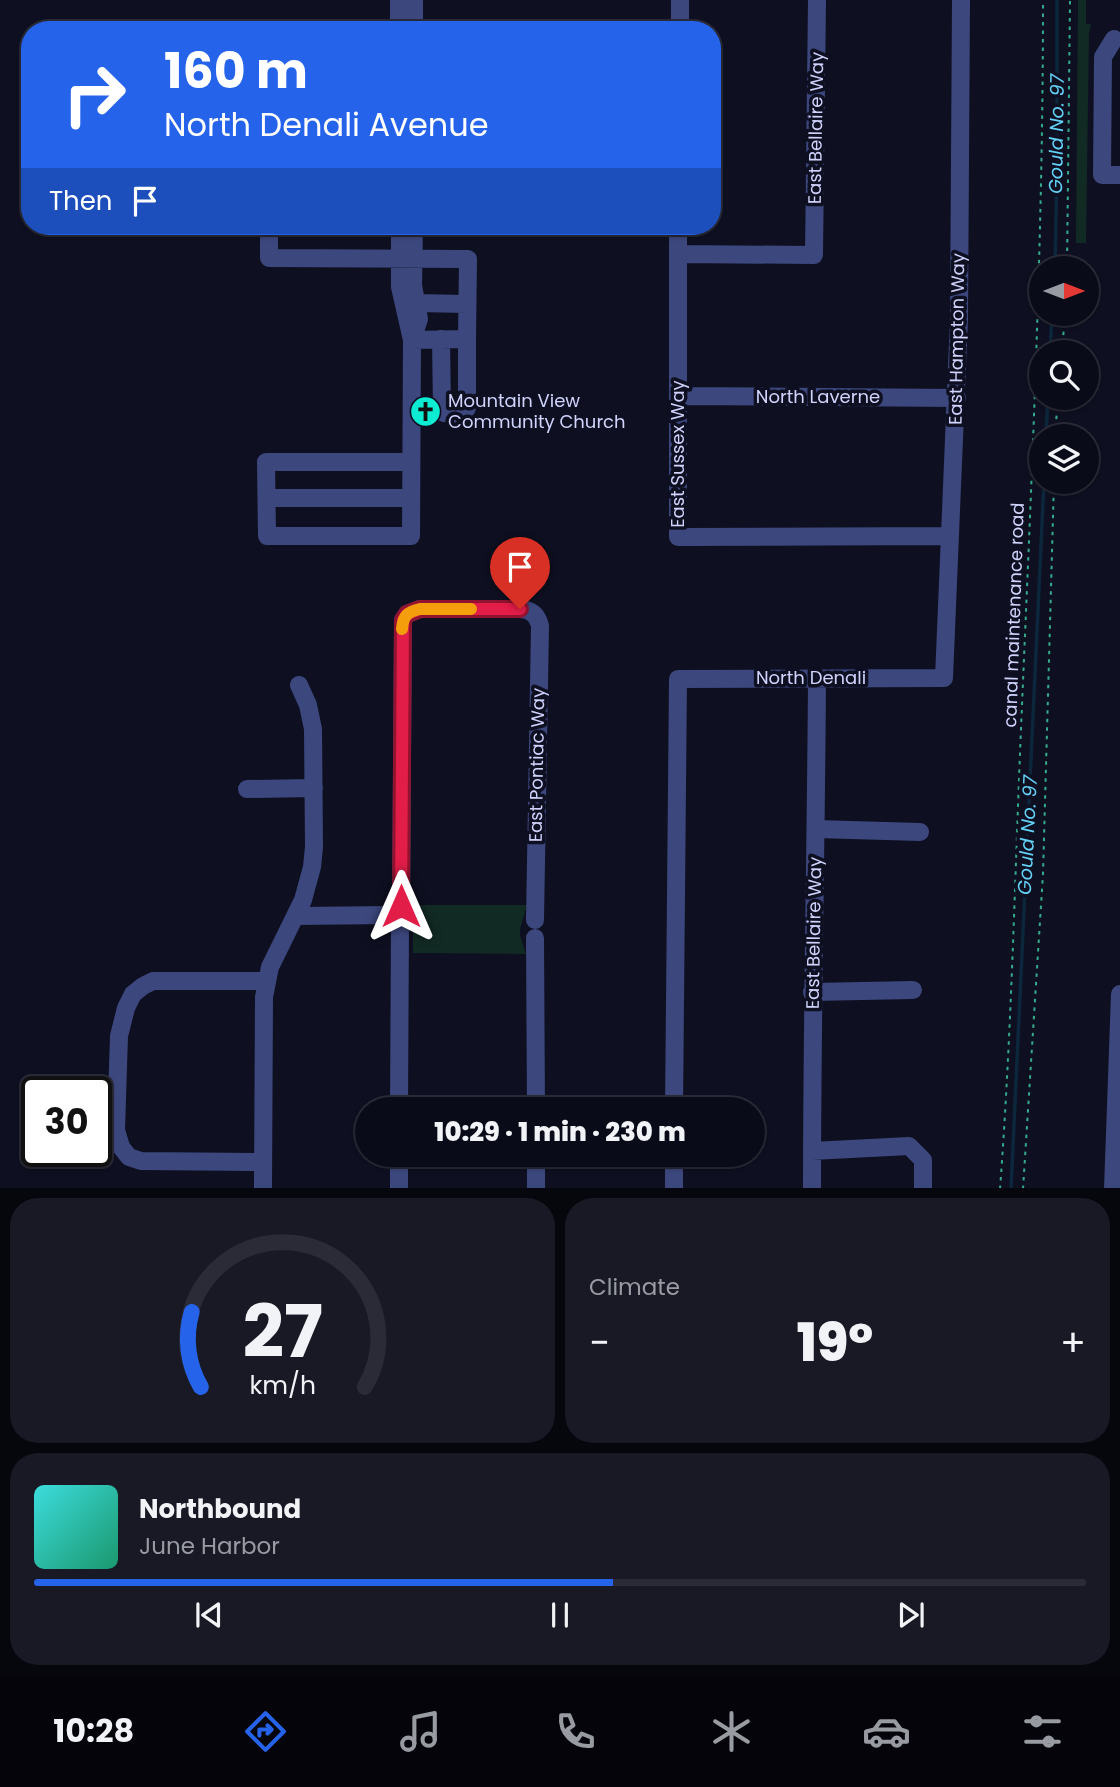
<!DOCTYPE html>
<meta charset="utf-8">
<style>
body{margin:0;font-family:Poppins,sans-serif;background:#181925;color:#f1f3f6;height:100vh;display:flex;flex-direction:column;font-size:26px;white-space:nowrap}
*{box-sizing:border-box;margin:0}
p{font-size:23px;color:#999ba2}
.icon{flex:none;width:38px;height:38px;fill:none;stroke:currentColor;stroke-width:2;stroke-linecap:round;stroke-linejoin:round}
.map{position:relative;height:1188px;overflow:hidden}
.side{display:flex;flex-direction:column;gap:10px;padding:10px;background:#06060d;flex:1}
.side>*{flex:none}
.banner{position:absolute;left:21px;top:21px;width:700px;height:214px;border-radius:28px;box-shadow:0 2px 5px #0004,0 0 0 2px #2a2b37;background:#2563eb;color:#fff;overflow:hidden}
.needle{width:46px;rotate:90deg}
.fabs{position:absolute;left:1029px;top:256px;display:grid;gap:14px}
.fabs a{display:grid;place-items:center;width:70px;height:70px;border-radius:50%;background:#0a0b18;box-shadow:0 2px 5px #0004,0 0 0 2px #2a2b37;font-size:35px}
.speed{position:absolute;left:21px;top:1076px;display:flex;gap:14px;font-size:35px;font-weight:700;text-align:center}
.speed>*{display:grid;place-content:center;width:91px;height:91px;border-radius:50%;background:#0a0b18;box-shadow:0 2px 5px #0004,0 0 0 2px #2a2b37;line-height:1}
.speed .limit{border:4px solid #111;border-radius:10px;background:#fff;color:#111}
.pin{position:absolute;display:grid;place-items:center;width:60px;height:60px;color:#fff;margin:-72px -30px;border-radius:50% 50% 50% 0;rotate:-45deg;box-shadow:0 0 7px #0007}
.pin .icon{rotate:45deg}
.me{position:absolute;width:77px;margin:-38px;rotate:0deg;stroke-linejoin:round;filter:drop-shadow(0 0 5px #0008)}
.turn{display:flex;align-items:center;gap:24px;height:147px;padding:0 28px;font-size:32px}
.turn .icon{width:91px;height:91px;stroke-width:2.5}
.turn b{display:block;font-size:49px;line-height:60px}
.then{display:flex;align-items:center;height:66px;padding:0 28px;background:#0003;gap:14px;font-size:26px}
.big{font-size:52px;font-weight:800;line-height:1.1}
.side .card{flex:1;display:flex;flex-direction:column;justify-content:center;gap:10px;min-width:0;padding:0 24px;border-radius:28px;background:#181925}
.side .dial{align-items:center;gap:0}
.dial svg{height:182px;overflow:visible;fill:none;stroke:#2a2b37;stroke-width:7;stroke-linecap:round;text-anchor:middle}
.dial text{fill:#f1f3f6;stroke:none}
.song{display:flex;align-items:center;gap:21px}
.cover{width:84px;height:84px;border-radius:10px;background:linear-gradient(135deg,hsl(180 70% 55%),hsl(160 70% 35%))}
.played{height:7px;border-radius:4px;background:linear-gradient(90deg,#2563eb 55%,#2a2b37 55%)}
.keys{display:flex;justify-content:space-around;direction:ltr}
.heat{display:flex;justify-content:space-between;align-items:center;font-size:38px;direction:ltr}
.side .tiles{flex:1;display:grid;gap:10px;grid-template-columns:1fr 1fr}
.card:last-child{grid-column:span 2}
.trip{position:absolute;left:355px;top:1097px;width:410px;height:70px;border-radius:35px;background:#0a0b18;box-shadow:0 2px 5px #0004,0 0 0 2px #2a2b37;font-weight:800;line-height:70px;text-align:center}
.dock{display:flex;height:112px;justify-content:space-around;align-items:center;background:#04040a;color:#999ba2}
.dock .icon{width:49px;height:49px}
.dock .current{color:#2563eb}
.dock b{font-size:32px;color:#f1f3f6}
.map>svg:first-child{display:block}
</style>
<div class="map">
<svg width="1120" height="1189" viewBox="0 0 1120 1189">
<rect width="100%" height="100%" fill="#0e0f20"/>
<path fill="#122a24" d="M1078,0H1086V24H1091L1089,33L1086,243H1076Z
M413,905H527L520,929V935L526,954L413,953Z"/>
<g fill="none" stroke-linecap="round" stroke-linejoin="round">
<path stroke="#0c273c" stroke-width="3.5" d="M1055,268L1057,166V0
M1050,352L1052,313
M1046,436L1048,397
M1011,1189L1044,481"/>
<path stroke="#34ac8c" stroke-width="2" stroke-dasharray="3.5 5" stroke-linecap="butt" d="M1067,268L1070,0
M1062,352L1065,313
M1055,436L1058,397
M1000,1189C1012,1028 1015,866 1022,705C1032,470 1043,235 1043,0
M1023,1189L1043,874L1054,481"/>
<path stroke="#3c477d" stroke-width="18" d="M414,0V30
M399,30V0
M680,30V0
M1114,39L1103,57L1102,175H1120
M269,226V258L468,259L467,339L412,340
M400,226V287L412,340L411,536H267L266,462H411
M678,226V537L949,536
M678,254L814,255L817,0
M416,303L467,304
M441,339L442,409L444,413C451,414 458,414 464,412L467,408V339
M412,340L419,319L413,285L414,226
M679,396L957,398
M267,498H411
M247,789L314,788
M816,829L920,832
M401,906L403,620L407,614L420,609H520C531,610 537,614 540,626L535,920
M297,916L390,915
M535,938L536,1110
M812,992L913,990
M399,1110L400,924
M674,1110L678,679L944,678L959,319L961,0
M812,1151L909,1146L923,1160V1189
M536,1155V1189
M263,1162L141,1161L129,1157L121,1147L116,1130L119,1036L126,1008L133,994L143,986L153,981H266
M263,1189L264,997L270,967L303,900L312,867L314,847L313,729L308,705L299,685
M399,1189V1155
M674,1189V1155
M812,1189C812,1018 816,848 817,678
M1113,1189L1120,994"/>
</g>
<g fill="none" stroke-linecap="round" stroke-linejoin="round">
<defs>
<path id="route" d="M401,906L403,620L407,614L420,609H520"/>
</defs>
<use href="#route" stroke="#92132f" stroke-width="18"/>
<use href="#route" stroke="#e11d48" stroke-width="12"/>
<path stroke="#f59e0b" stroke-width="12" d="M402,629C403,616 407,612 420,609H471"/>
</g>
<defs>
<symbol id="church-disc" viewBox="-11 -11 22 22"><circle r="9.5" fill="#0cecd3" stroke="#0e0f20"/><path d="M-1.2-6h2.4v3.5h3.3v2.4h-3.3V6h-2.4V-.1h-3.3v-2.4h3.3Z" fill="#111"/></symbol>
</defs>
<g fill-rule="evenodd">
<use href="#church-disc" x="408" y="394" width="35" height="35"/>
</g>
<g text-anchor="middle" stroke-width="7" stroke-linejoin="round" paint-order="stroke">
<g font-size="18" fill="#d0d4fd" stroke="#0e0f20">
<text transform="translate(816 128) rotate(-89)" y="6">East Bellaire Way</text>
<text transform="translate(957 339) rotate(-89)" y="6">East Hampton Way</text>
<text x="818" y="403">North Laverne</text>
<text transform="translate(678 454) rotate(-90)" y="6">East Sussex Way</text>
<text transform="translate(1014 615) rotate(-88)" y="6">canal maintenance road</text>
<text x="811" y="684">North Denali</text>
<text transform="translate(537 765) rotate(-89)" y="6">East Pontiac Way</text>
<text transform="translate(814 933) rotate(-89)" y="6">East Bellaire Way</text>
</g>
<g font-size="18" fill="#d0d4fd" stroke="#0e0f20" text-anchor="start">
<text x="448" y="407">Mountain View<tspan x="448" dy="21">Community Church</tspan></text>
</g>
<g font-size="19" font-style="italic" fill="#64d2f7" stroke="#0e0f20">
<text transform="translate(1056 134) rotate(-89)" y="7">Gould No. 97</text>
<text transform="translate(1027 835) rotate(-87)" y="7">Gould No. 97</text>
</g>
</g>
</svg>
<div class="fabs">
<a><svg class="needle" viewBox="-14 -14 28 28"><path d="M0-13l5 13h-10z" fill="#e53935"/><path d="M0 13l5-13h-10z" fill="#999ba2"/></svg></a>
<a><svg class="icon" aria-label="search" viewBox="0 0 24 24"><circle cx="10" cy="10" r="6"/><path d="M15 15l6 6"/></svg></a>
<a><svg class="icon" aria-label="layers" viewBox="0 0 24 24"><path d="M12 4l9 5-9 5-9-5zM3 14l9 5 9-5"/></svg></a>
</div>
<div class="speed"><div class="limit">30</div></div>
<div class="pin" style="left:520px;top:609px;background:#d93025"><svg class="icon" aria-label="arrive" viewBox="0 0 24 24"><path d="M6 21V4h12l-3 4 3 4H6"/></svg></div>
<svg class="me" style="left:401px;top:906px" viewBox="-20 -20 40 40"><path d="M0-17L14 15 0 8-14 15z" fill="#e11d48" stroke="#fff" stroke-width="4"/></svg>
<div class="trip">10:29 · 1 min · 230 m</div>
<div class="banner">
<div class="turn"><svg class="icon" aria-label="right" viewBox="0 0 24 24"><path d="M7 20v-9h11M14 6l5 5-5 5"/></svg><div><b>160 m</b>North Denali Avenue</div></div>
<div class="then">Then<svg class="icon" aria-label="arrive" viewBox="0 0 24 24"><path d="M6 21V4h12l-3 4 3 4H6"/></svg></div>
</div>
</div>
<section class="side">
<div class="tiles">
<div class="card dial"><svg viewBox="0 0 100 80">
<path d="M14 69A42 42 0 1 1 86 69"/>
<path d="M14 69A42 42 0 0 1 10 36" stroke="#2563eb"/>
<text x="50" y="56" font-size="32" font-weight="700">27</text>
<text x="50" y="72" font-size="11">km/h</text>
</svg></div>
<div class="card"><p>Climate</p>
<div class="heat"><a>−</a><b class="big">19°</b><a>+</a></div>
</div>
<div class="card">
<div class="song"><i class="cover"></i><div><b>Northbound</b><p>June Harbor</p></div></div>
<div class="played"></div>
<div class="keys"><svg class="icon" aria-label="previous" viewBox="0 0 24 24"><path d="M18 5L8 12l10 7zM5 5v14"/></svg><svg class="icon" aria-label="pause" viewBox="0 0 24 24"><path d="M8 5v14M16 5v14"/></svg><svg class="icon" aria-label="next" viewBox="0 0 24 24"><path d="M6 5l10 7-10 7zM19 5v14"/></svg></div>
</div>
</div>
</section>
<nav class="dock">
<b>10:28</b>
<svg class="icon current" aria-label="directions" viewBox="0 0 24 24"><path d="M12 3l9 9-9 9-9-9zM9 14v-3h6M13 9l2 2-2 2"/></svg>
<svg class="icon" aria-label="music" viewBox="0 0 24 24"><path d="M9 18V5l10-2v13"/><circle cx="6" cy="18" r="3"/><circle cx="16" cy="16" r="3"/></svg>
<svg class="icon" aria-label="phone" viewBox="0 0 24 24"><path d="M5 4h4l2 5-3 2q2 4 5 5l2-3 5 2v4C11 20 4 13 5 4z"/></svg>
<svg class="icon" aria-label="climate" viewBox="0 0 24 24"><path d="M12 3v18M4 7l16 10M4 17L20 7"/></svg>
<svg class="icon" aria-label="car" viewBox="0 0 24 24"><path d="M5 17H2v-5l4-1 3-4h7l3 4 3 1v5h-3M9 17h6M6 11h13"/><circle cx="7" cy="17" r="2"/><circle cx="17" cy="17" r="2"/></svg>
<svg class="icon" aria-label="filters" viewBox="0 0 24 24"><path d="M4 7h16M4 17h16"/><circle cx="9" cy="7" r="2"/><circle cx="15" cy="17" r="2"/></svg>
</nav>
